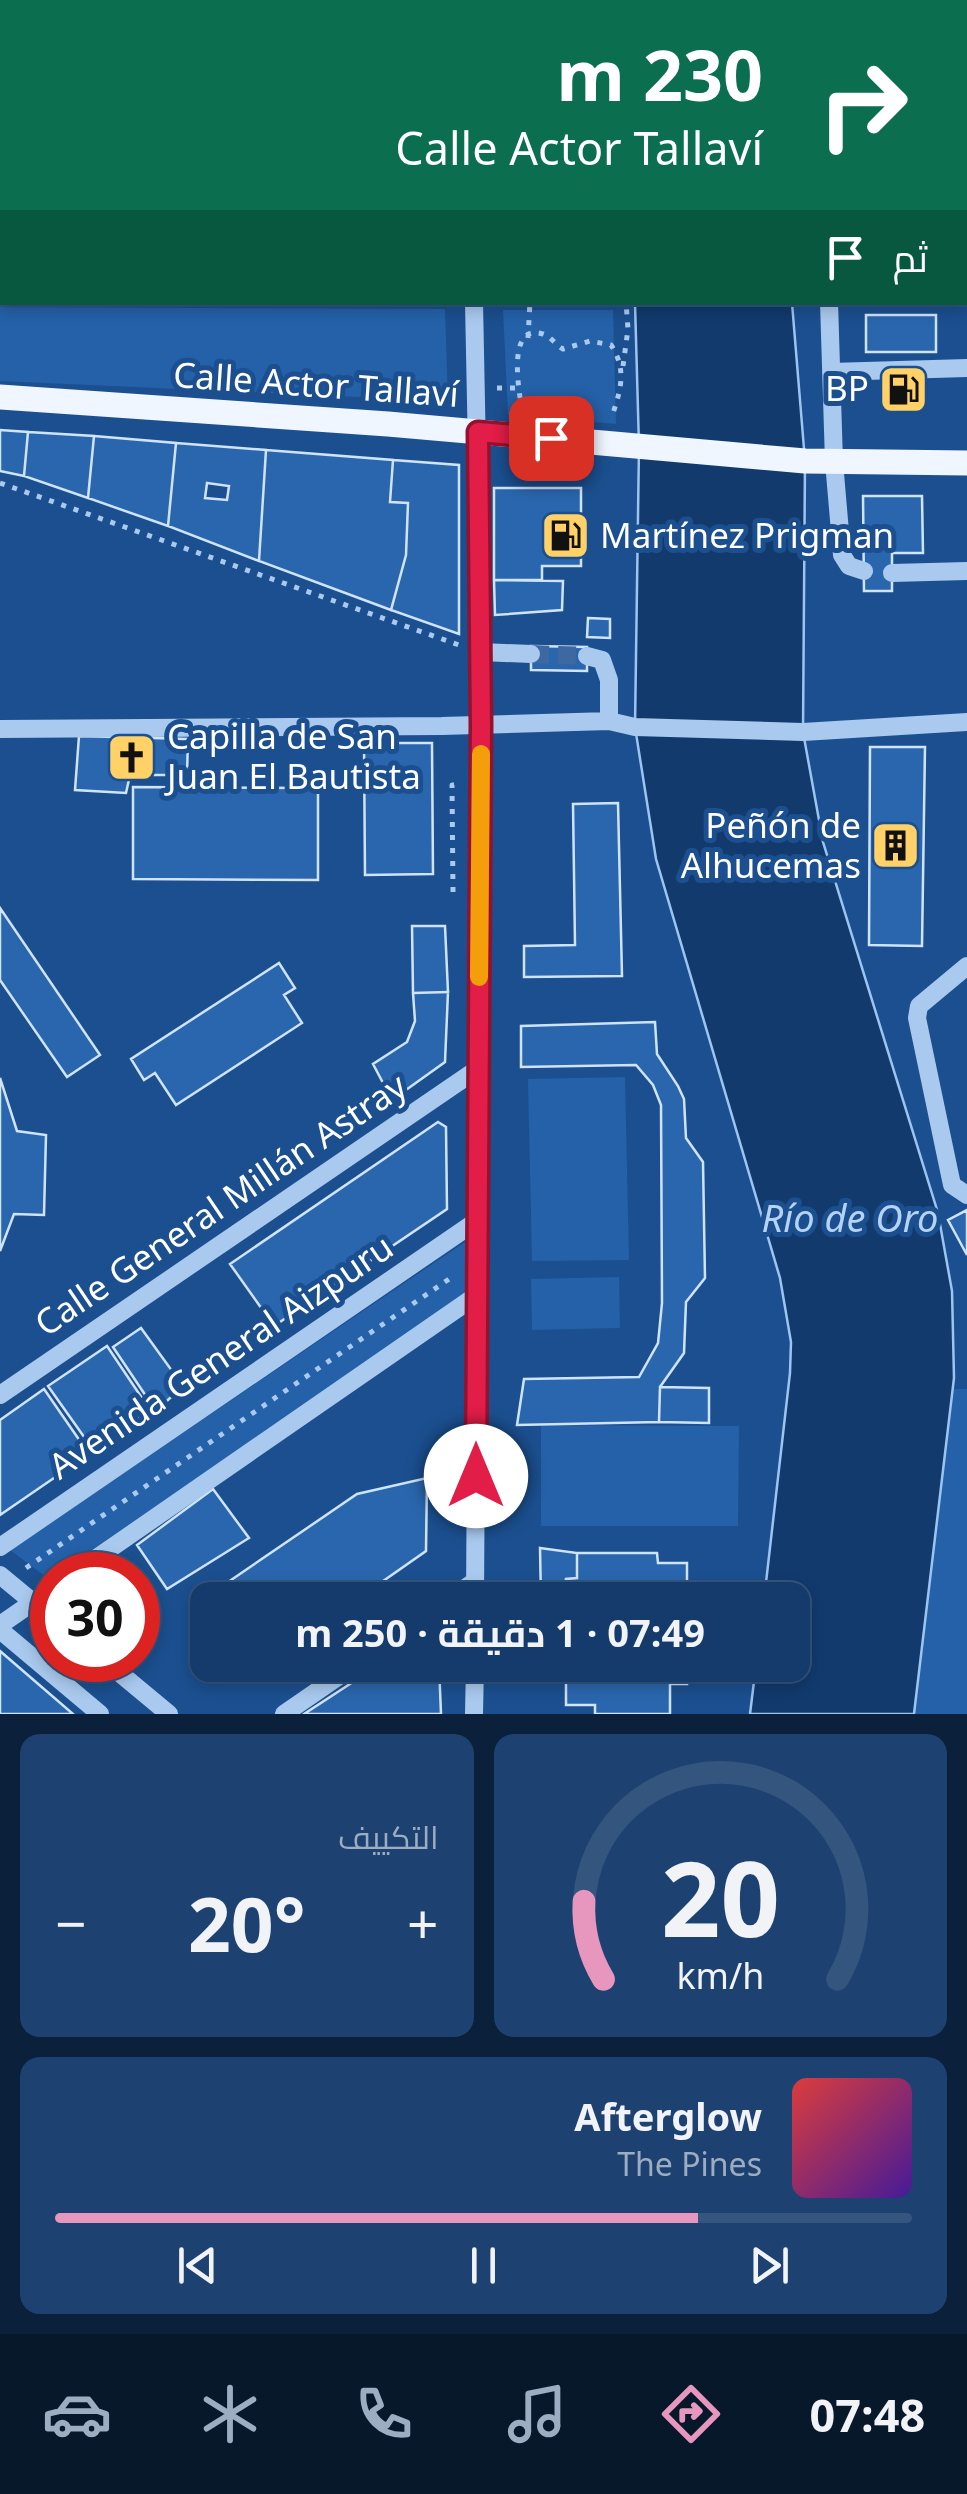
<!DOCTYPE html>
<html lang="ar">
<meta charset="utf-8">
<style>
body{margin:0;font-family:"Noto Sans",Cairo,sans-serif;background:#1d4271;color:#f1f3f6;direction:rtl;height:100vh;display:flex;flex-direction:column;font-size:38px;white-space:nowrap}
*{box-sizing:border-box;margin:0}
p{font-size:32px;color:#9dadc1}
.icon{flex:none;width:55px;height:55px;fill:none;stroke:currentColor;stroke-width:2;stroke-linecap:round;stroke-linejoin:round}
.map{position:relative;height:1714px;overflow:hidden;direction:ltr}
.side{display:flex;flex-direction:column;gap:20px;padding:20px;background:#0b203b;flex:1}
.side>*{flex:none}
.banner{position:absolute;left:0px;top:0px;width:968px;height:305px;box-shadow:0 5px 15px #0003,0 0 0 2px #33557e;direction:rtl;background:#0b6e4f;color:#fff;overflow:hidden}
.speed{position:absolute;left:30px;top:1552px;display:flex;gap:20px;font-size:50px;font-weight:700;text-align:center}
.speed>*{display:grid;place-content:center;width:130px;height:130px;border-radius:50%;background:#143b6b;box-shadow:0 5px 15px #0003,0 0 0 2px #33557e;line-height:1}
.speed .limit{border:15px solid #d22;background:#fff;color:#111}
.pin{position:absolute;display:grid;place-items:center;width:85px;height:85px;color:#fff;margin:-42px;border-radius:20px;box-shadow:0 5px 15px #0006}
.me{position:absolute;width:110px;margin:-55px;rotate:0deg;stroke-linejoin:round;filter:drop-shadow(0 0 8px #0008)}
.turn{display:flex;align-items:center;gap:35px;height:210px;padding:0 40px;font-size:45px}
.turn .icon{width:130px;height:130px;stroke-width:2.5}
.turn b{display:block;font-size:70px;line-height:85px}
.then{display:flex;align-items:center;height:95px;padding:0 40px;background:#0003;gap:20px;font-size:38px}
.big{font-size:75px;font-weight:700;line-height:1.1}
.side .tile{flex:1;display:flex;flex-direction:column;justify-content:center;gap:15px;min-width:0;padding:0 35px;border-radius:20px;background:#1d4271}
.side .dial{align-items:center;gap:0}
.dial svg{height:260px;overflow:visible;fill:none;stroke:#33557e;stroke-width:7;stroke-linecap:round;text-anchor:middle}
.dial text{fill:#f1f3f6;stroke:none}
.song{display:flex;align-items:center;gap:30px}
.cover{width:120px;height:120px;border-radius:15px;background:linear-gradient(135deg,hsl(0 70% 55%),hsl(260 70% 35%))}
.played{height:10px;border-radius:5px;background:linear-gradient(90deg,#e797bd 75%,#33557e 75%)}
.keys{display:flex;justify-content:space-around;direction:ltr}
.heat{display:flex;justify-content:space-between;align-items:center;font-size:55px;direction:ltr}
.side .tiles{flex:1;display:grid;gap:20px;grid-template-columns:1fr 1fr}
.tile:last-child{grid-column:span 2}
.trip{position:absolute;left:190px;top:1582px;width:620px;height:100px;border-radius:20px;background:#143b6b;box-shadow:0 5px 15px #0003,0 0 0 2px #33557e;font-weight:700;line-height:100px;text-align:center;direction:rtl}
.tab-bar{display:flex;height:160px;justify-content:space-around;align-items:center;background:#08182b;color:#9dadc1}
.tab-bar .icon{width:70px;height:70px}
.tab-bar .selected{color:#e797bd}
.tab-bar b{font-size:45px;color:#f1f3f6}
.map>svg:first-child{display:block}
</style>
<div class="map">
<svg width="967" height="1714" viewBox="0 0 967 1714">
<rect width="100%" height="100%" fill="#1b4f8f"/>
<path fill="#2461a8" d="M0,307L445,309L448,401L0,381Z
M503,310H613L616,424L508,415Z
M625,1077L629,1260L532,1261L528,1079Z
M471,1238L469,1292L49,1579L10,1550Z
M619,1277L620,1328L532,1330L531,1279Z
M953,1389H967V1714H914Z
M541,1425L739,1426L738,1526H541Z"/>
<path fill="#123a6d" stroke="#9cc4f0" stroke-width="2.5" d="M635,303H792L805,461L803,732L823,842L938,1213L952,1291L954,1378L914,1714H750L756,1665H792V1600H764L790,1373L791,1342L780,1278L656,859L635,727L639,446Z"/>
<path fill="#2a66ad" stroke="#cfe3fa" stroke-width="2.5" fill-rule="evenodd" d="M866,315H936V352H866Z
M0,430L28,432L24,476L0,471Z
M28,432L94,436L88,498L24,476Z
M94,436L176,443L168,526L88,498Z
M176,443L266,450L259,561L168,526ZM207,483L229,486L227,500L205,498Z
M266,450L393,460L390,502L408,503L406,555L391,610L259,561Z
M393,460L459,465V634L391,610L406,555L408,503L390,502Z
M494,488H581V566H542V580H494Z
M863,496H922L923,553H892V591H864Z
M494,580L563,581L562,610L495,615Z
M588,618L610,619V638L587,637Z
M531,646L587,647V671L531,670Z
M79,736L188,739L187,775H130L126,793L75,790Z
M364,743H432L433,874L365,875Z
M870,747H925L922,946L869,945Z
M133,787L318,788V880L133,879Z
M618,803L622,976L524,977V946L575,945L573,804Z
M0,908L100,1055L67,1077L0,980Z
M412,926H445L448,992L413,993Z
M279,963L295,988L284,995L302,1023L176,1105L155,1073L144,1080L131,1059Z
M448,992L445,1062L392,1100L373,1064L407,1042L415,1021L413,993Z
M655,1022L657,1054L678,1086L684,1099L686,1138L703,1162L705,1278L686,1302L684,1353L660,1387L659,1422L517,1425L524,1379L639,1377L658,1343L662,1303L661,1105L653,1085L636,1065L521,1067V1026Z
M0,1078L17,1131L46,1135L44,1215L14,1214L0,1251Z
M438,1122L446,1127L447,1209L274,1326L230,1264Z
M967,1210V1255L948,1220Z
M141,1328L183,1386L156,1411L113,1347Z
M107,1346L150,1410L94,1451L48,1386Z
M660,1387L709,1388V1423L659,1422Z
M44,1389L89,1454L0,1515V1420Z
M427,1478L426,1551L356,1600H217L212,1593L357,1494Z
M213,1489L249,1538L167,1589L137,1545Z
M540,1548L577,1553V1578L566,1579L563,1600H541Z
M577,1553H657L658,1563H687V1600H567L566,1579L577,1578Z
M0,1651L73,1714H0Z
M379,1665H439L441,1714H304Z
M566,1665H687V1684H670V1714H595V1705H566Z"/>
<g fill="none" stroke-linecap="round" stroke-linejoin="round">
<path stroke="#3d69a0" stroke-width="18" stroke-dasharray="18 9" stroke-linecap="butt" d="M531,654L587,656"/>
<path stroke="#a9c9ee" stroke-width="5" stroke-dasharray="5 8" stroke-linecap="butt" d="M31,0V2
M424,0V2
M530,0V2
M781,0V2
M877,0V2
M965,229H967
M0,247H2
M528,338L530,302
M623,366L628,329L626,302
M497,388H519
M522,411C520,395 505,322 543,334C550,336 556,345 563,349L590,341L611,345C627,369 621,390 612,416
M0,483L459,645
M453,892L452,785H459
M26,1568L455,1275"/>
<path stroke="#a9c9ee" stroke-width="18" d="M452,0V2
M810,0V2
M965,115L967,114
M474,302L481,652L475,1600
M829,302L834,462L842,555L849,566L864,571
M831,372L967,368
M892,573L967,571
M481,652L531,654
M587,656L602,660L609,680V721
M0,729L442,726L609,721L635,727L803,732L967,722
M967,966L919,1006L917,1018L952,1185L967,1195
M0,1395L479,1068
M0,1547L478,1220
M0,1575L52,1618
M72,1575L477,1295
M448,1600L475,1581
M0,1625L52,1589
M0,1630L100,1714
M104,1660L169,1714
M284,1714L355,1665
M474,1714L475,1665"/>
<path stroke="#f0f6ff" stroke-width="25" d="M0,290H2
M965,290H967
M0,397L388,424L805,461L967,463"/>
</g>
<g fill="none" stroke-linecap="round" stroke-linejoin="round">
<defs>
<path id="route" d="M476,1476L481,725L478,432L551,438"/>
</defs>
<use href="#route" stroke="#92132f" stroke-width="25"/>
<use href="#route" stroke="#e11d48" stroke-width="18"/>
<path stroke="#f59e0b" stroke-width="18" d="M479,977L481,754"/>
</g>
<defs>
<symbol id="fuel-square" viewBox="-11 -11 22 22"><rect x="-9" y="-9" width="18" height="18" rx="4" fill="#ffd166" stroke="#1b4f8f"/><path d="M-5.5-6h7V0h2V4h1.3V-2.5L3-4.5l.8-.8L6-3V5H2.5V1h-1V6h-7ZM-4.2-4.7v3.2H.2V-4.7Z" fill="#111"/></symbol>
<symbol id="church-square" viewBox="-11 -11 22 22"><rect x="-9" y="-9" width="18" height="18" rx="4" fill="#ffd166" stroke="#1b4f8f"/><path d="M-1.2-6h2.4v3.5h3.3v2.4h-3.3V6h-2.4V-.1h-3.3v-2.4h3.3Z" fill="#111"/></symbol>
<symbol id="building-square" viewBox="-11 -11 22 22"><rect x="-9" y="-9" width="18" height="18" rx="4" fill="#ffd166" stroke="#1b4f8f"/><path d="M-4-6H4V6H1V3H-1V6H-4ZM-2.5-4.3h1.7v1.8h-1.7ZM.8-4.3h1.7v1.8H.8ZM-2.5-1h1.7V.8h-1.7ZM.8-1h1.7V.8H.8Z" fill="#111"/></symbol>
</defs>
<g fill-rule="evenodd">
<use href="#fuel-square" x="876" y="362" width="55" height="55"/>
<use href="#fuel-square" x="538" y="508" width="55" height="55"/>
<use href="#church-square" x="104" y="730" width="55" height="55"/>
<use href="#building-square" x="868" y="818" width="55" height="55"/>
</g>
<g text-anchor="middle" stroke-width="10" stroke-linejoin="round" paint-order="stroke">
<g font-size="35" fill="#fff" stroke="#1b4f8f">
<text transform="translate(316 385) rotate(4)" y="12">Calle Actor Tallaví</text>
<text transform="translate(221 1205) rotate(-34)" y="12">Calle General Millán Astray</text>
<text transform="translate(221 1357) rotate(-34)" y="12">Avenida General Aizpuru</text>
</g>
<g font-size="35" fill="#fff" stroke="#1b4f8f" text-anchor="end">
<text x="869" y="401">BP</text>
<text x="600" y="548" text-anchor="start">Martínez Prigman</text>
<text x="167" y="749" text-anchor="start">Capilla de San<tspan x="167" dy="40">Juan El Bautista</tspan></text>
<text x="861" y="838">Peñón de<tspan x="861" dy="40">Alhucemas</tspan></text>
</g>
<g font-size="38" font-style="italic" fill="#b5d3f5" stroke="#1b4f8f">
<text x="850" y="1232">Río de Oro</text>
</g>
</g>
</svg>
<div class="speed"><div class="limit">30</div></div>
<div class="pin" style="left:551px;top:438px;background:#d93025"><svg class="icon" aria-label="arrive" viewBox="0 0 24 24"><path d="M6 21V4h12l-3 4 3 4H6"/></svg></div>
<svg class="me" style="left:476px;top:1476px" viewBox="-20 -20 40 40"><circle r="19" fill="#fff"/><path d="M0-13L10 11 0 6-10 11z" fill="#e11d48"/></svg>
<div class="trip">07:49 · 1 دقيقة · 250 m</div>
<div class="banner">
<div class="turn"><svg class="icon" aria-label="right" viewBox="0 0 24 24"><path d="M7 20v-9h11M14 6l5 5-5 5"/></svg><div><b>230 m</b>Calle Actor Tallaví</div></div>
<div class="then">ثم<svg class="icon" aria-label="arrive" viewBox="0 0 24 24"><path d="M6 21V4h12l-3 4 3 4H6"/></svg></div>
</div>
</div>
<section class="side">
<div class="tiles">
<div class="tile dial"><svg viewBox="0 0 100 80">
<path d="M14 69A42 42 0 1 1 86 69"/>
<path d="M14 69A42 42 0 0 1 8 45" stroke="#e797bd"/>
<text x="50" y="56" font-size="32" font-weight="700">20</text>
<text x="50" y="72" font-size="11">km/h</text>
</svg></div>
<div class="tile"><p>التكييف</p>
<div class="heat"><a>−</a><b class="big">20°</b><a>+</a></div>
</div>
<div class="tile">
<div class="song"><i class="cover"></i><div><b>Afterglow</b><p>The Pines</p></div></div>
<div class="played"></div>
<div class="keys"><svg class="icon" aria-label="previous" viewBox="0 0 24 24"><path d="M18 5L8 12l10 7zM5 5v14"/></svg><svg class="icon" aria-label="pause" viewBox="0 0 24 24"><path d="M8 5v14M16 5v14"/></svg><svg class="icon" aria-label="next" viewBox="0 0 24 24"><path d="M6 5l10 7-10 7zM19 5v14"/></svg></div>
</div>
</div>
</section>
<nav class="tab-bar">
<b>07:48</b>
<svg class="icon selected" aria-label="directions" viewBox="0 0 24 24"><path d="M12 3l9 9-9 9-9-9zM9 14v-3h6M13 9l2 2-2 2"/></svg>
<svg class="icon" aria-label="music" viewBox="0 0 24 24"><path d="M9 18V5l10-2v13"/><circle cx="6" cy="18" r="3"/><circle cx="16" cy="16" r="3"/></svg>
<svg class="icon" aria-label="phone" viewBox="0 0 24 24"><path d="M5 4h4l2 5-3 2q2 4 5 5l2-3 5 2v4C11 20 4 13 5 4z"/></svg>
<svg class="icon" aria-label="climate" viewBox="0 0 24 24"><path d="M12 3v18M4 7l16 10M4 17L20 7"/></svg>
<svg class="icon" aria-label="car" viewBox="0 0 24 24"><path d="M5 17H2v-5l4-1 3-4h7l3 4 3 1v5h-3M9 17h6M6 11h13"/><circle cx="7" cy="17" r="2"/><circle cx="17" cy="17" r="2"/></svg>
</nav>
